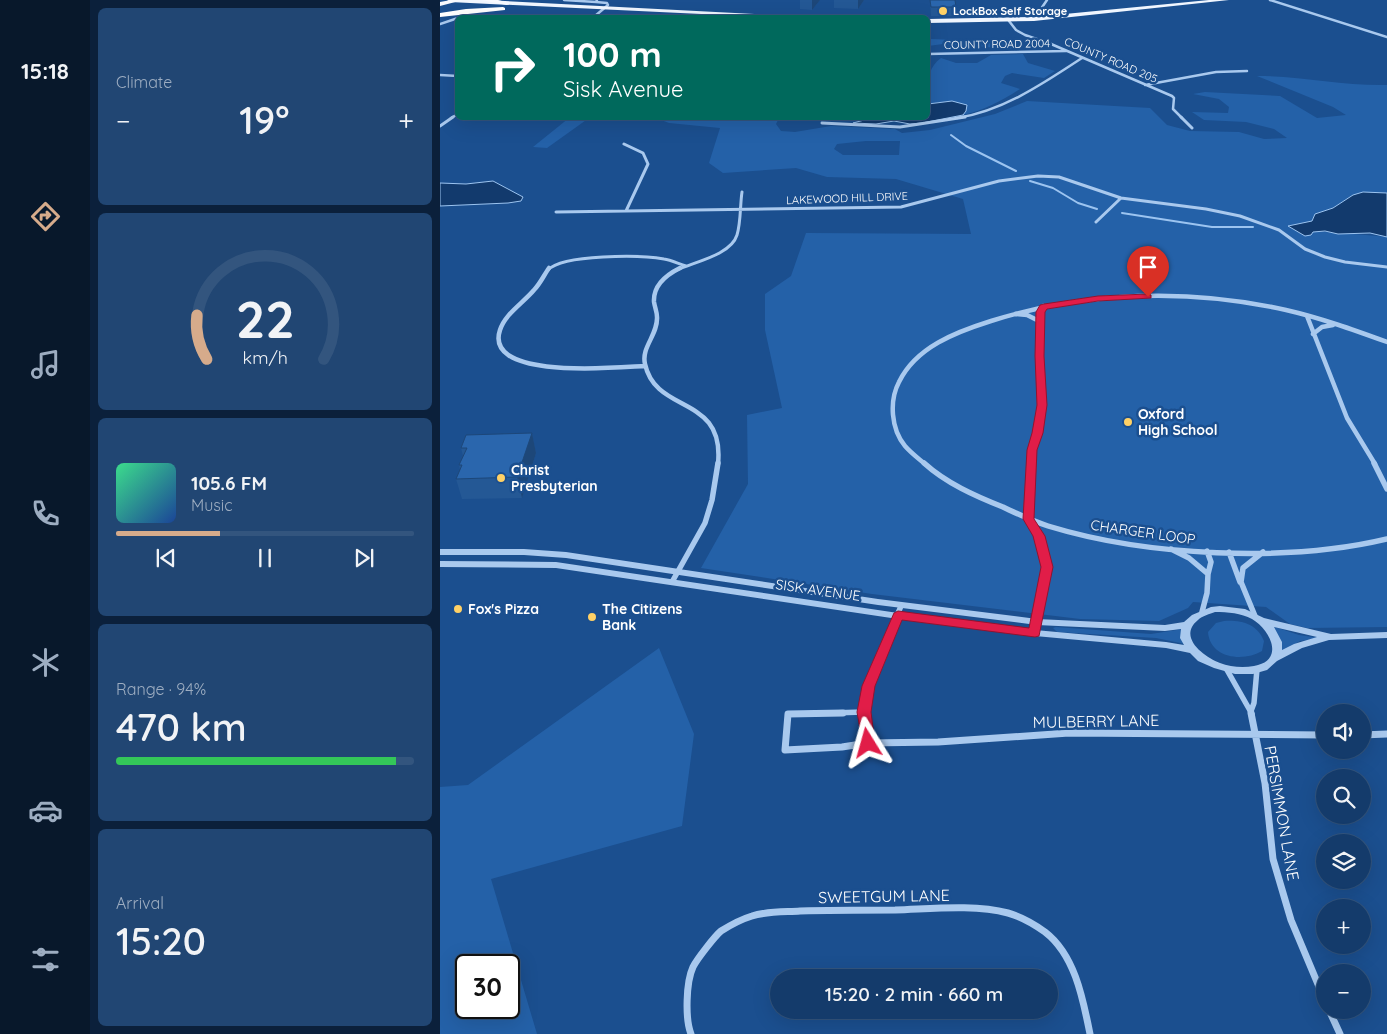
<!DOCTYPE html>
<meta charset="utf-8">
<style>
body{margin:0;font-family:Quicksand,sans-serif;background:#214673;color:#f1f3f6;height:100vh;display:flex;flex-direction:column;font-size:19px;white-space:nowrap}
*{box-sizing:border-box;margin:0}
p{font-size:16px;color:#9dadc1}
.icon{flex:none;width:28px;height:28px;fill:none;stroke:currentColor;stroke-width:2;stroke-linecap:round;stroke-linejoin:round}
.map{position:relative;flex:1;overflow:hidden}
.sheet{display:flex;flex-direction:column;gap:8px;padding:8px;background:#0b203b;width:350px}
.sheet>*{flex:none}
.hud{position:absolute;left:15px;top:15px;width:475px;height:105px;border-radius:8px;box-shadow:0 5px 20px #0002,0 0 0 1px #33557e;background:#00695c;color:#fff;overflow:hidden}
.tools{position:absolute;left:876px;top:704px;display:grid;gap:10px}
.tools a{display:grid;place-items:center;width:55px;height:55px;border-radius:50%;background:#143b6b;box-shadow:0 5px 20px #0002,0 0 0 1px #33557e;font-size:25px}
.speed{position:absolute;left:15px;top:954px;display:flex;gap:10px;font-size:25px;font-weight:700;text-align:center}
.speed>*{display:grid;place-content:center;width:65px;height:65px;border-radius:50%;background:#143b6b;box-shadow:0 5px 20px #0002,0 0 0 1px #33557e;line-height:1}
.speed .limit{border:2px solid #111;border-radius:8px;background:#fff;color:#111}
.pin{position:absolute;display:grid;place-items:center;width:42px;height:42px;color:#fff;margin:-51px -21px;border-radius:50% 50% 50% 0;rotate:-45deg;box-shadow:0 0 5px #0007}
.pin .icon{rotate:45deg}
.me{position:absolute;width:55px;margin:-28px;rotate:352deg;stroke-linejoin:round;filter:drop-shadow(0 0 4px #0008)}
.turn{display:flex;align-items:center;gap:18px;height:105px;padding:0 25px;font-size:22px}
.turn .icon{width:65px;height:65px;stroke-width:2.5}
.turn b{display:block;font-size:35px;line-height:42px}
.big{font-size:38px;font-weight:600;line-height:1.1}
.sheet .tile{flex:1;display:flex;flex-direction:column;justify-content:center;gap:8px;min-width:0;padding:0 18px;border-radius:8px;background:#214673}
.sheet .dial{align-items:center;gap:0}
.dial svg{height:130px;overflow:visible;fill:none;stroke:#33557e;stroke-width:7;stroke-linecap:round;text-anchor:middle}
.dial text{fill:#f1f3f6;stroke:none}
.song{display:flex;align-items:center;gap:15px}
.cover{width:60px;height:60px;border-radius:8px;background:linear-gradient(135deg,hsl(150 70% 55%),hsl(220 70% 35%))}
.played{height:5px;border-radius:2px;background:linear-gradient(90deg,#d6ab8b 35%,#33557e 35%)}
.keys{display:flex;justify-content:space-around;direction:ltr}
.heat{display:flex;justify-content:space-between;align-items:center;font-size:28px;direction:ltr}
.charge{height:8px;border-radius:4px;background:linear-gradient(90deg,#34c759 94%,#33557e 0)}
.trip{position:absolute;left:330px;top:969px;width:288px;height:50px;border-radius:25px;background:#143b6b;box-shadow:0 5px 20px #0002,0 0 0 1px #33557e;font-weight:600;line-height:50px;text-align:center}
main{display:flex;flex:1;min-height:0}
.tabs{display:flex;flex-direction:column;width:90px;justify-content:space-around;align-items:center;background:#08182b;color:#9dadc1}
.tabs .icon{width:35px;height:35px}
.tabs .on{color:#d6ab8b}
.tabs b{font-size:22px;color:#f1f3f6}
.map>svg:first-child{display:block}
</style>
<main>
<nav class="tabs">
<b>15:18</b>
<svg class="icon on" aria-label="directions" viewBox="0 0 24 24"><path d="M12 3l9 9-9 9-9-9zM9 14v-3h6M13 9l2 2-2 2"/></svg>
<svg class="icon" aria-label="music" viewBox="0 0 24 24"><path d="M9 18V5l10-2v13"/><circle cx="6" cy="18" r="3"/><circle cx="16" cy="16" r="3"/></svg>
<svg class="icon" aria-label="phone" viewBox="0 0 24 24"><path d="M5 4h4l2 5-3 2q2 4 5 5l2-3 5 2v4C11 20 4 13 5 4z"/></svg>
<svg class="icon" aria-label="climate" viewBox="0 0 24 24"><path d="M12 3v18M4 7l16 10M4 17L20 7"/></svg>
<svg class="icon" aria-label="car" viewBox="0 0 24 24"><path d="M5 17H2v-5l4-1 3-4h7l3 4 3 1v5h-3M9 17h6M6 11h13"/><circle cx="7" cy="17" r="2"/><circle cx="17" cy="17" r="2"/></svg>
<svg class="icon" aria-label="filters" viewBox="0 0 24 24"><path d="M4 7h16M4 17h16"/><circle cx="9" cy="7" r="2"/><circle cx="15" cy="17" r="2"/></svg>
</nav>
<section class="sheet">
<div class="tile"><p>Climate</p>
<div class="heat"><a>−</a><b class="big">19°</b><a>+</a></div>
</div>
<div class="tile dial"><svg viewBox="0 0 100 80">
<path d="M14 69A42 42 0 1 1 86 69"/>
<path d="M14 69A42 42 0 0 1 8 42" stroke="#d6ab8b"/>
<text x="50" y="56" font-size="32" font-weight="700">22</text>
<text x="50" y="72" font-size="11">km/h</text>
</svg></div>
<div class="tile">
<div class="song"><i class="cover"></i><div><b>105.6 FM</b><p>Music</p></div></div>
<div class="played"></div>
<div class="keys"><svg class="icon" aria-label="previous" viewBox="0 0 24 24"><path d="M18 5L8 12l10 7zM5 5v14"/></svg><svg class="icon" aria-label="pause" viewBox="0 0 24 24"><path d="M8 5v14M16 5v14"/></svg><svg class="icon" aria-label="next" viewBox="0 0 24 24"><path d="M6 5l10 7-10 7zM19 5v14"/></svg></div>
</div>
<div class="tile"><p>Range · 94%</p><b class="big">470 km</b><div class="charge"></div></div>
<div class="tile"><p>Arrival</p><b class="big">15:20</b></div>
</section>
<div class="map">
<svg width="947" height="1034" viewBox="0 0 947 1034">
<rect width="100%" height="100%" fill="#1b4f8f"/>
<path fill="#2461a8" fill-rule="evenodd" d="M488,38L491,39L518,40L577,45L574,49L503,44L488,46Z
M583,54L588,63L615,71L604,78L572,73L565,76L561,83L580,89C561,101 545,110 523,115L526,111L512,101L488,104C488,86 485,70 501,58L516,63H537L551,55Z
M817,76C860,76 903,86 947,85V193L913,195L893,208L875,214L873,221L849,226C882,234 914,233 947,237V627L867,628L850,624L826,607L753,602L748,608L719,621L640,619L432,594L261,568L308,484L307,415L342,408L325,330V294L351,276L366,233L531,234L523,199L456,179L387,177L356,168L283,173L269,163L280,128L229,123L216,118H432C401,125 370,116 339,118L336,124L341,131L355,132L391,126L455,129L462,133L490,130L555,114L587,101L710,108L727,125L750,131L799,132L824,139L847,138L834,129L806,122L764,120L752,112L788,113L789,107L779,99L753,94L765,92L840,96L877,118L906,115L893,107ZM426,141H460L459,155H403L394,149L397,144Z
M129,118H149L107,148L93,147Z
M784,621C802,620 817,624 824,641L822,651C804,662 770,659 768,632L776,623Z
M616,627L711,634L743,629L745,644L716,638L617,632L613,628Z
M835,627L859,635L880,638L860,641L840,653L841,641L833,628Z
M219,648L254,734L242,826L51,879L97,1034H0V787L28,785ZM26,965H69V1008H26Z"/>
<path fill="#123a6d" stroke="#9cc4f0" d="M512,101L527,105L526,111L523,115L482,123L470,124L454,121L436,124L413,123L432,118H488V104Z
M53,181L83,197L81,201L68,203L0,206V183L26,184Z
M923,192L947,193V237L930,233L898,234L885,231L873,232L871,235L865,236L848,226L872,221L875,214L893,208L913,195Z"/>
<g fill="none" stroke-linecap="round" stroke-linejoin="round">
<path stroke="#9cc4f0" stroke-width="2" d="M511,135L526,146L576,171
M590,181L613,188L638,203L657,209
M682,213L772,227H813"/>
<path stroke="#a9c9ee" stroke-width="2.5" d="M124,0L156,2
M830,0L947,37
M22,18H80
M148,18L155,16L168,5L167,3L156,2L157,0
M594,19L607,0
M569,21L576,30L585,35L611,44L732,96L734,98L733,109L742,118
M0,24L18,18
M488,54L626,51
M0,75L18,76
M705,85L776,72L807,71
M11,118L18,114
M517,118C563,111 604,83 642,58"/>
<path stroke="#a9c9ee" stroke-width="3" d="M741,117L752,128
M382,123L460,127L525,117
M0,126L13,117
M184,144L203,153L208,164L186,211
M116,212L461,207L559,181L598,176L619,177L681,198L766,209L800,216L839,230L865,249L885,257L905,262L947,267
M656,222L681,198
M108,270C123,254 201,255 224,259C231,260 239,264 246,266
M237,270C254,262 291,255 297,235C301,222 300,205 302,192"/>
<path stroke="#a9c9ee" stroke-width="4.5" d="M109,268C104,275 100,284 94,290C83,303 65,314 60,330C43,381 180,367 205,366
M240,268C226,275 213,286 214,302C215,308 217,312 217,317C218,335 201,347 205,364C216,415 285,394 278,464
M575,314L587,315L601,322
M867,316L907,418L935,464
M873,334L882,327L893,325
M485,464C478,458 471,453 465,446C451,429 449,401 459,382C476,347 516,332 551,321C646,291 749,288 846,310C881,318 914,330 947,342
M591,464L592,450L598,433L602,405L601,312L603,306"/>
<path stroke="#a9c9ee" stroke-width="5.5" d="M484,463C506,483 535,496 563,507C578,514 592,521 608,526C706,556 847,563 947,539
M591,463L588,519L599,536L607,567L595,633
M934,463L947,489
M731,549L749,558L768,574L767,593L762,612
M767,551L771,562L768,574
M789,552L800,582
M232,582L265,523L272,500L278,463
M815,616L801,582L803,568L823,552
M787,670L812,714
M811,711L814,703L817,669
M356,714L424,712
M424,714L428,686L461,606"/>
<path stroke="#a9c9ee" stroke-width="7" d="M403,713L348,714L345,750L402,747L428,743
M424,713L428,743L498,742L629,733L885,735
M811,713L825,783L833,859L851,920L885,1001
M922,735L947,734
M889,1010L900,1034
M251,1034C245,1019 246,982 253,967C257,959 275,936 281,931C289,926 302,919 312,916C327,911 345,912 360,911C392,910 424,910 455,910C490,909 534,904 568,913C582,917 594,924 605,932C635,955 643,999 650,1034"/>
<path fill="#a9c9ee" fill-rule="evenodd" d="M0,549H84L126,552L438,599L597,619L725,625L744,622L752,615L771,607L780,606L805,609L824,618L891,634L947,632V638L889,640L862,648L837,661L827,670L813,674H795L774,668L758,661L750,653L726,648L595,636L458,619L116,568L0,567V561L116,562L458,613L595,630L726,642L744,645L740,638L741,629L725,631L597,625L438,605L126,558L84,555H0ZM775,612C788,612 801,613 812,619C831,630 845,661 814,666C803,668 790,667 780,663C764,657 737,637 758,620C762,616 770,614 775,612ZM834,627L877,637L854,644L842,650V642Z"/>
<path fill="#f0f6ff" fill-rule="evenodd" d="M7,0H45L393,18H343L10,2Z
M769,0H789L594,21L488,23V19L594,17Z"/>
<path fill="#f8faff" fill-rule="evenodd" d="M11,0H23L0,6V2Z
M41,0H58L70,3L67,5Z"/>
<path fill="#fff" fill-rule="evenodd" d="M63,7L65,8V10L0,17V13L26,9Z"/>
</g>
<path fill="#245895" d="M360,0H380L372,10L360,9Z
M394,0H424L418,9L394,8Z
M490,0H515L516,7V16H491Z
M92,433L96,453L82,498L22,499L16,479L20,470L19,465L23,456L21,448Z"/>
<path fill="#1d4779" d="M372,0H380L372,10Z
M418,0H424L418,9Z
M92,433L96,453L82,498L77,477Z"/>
<path fill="#2a66ad" stroke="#1d4779" d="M490,0H515L516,7H491Z
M224,17H239V18H224Z
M92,433L77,477L16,479L22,465H19L27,448H21L26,435Z"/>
<path fill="#e11d48" stroke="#92132f" d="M708,294L711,295V298L658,301L607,309L605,312L604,356L607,405L603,433L597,450L594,519L605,536L613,567L599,636L595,637L462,620L435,686L431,712L435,743L433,747L428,748L423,747L417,712L422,686L454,613L458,611L589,628L601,567L593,536L583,519L587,450L592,433L597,405L595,356L596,312L600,305L604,304L658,296Z"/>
<g fill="#ffd166" stroke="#1b4f8f" stroke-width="2">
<circle cx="503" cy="11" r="5"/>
<circle cx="688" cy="422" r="5"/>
<circle cx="61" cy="478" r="5"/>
<circle cx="18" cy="609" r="5"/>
<circle cx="152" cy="617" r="5"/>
</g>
<g text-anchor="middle" stroke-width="5" stroke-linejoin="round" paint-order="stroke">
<g font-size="11" font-weight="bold" fill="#fff" stroke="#1b4f8f" text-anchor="start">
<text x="513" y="15">LockBox Self Storage</text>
</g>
<g font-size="11" fill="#fff" stroke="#1b4f8f">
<text transform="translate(557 44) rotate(-1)" y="4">COUNTY ROAD 2004</text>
<text transform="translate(671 60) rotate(23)" y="4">COUNTY ROAD 205</text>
<text transform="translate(407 198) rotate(-2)" y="4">LAKEWOOD HILL DRIVE</text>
</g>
<g font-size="14" font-weight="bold" fill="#fff" stroke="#1b4f8f" text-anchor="start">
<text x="698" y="419">Oxford<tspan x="698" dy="16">High School</tspan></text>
<text x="71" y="475">Christ<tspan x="71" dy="16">Presbyterian</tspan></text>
<text x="28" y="614">Fox's Pizza</text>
<text x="162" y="614">The Citizens<tspan x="162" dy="16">Bank</tspan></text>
</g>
<g font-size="14" fill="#fff" stroke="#1b4f8f">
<text transform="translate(703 532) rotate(8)" y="5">CHARGER LOOP</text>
<text transform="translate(378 590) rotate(8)" y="5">SISK AVENUE</text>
</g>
<g font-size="16" fill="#fff" stroke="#1b4f8f">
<text transform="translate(656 721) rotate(-1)" y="6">MULBERRY LANE</text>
<text transform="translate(842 813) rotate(80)" y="6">PERSIMMON LANE</text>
<text transform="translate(444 896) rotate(-1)" y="6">SWEETGUM LANE</text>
</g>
</g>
</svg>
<div class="tools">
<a><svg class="icon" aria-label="sound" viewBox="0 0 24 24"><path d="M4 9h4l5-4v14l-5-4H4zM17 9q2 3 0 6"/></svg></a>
<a><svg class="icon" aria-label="search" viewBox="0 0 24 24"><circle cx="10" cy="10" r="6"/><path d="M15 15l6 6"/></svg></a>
<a><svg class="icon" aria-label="layers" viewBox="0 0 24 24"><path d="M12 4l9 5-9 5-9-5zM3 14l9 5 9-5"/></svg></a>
<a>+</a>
<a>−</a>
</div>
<div class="speed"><div class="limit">30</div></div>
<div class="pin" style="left:708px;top:297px;background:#d93025"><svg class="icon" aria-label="arrive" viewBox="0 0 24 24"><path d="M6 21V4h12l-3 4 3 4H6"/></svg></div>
<svg class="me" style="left:428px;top:743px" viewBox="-20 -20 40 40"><path d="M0-17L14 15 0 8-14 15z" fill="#e11d48" stroke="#fff" stroke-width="4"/></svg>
<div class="trip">15:20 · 2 min · 660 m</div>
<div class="hud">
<div class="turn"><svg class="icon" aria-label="right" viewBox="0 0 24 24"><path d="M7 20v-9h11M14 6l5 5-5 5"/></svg><div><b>100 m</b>Sisk Avenue</div></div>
</div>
</div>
</main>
